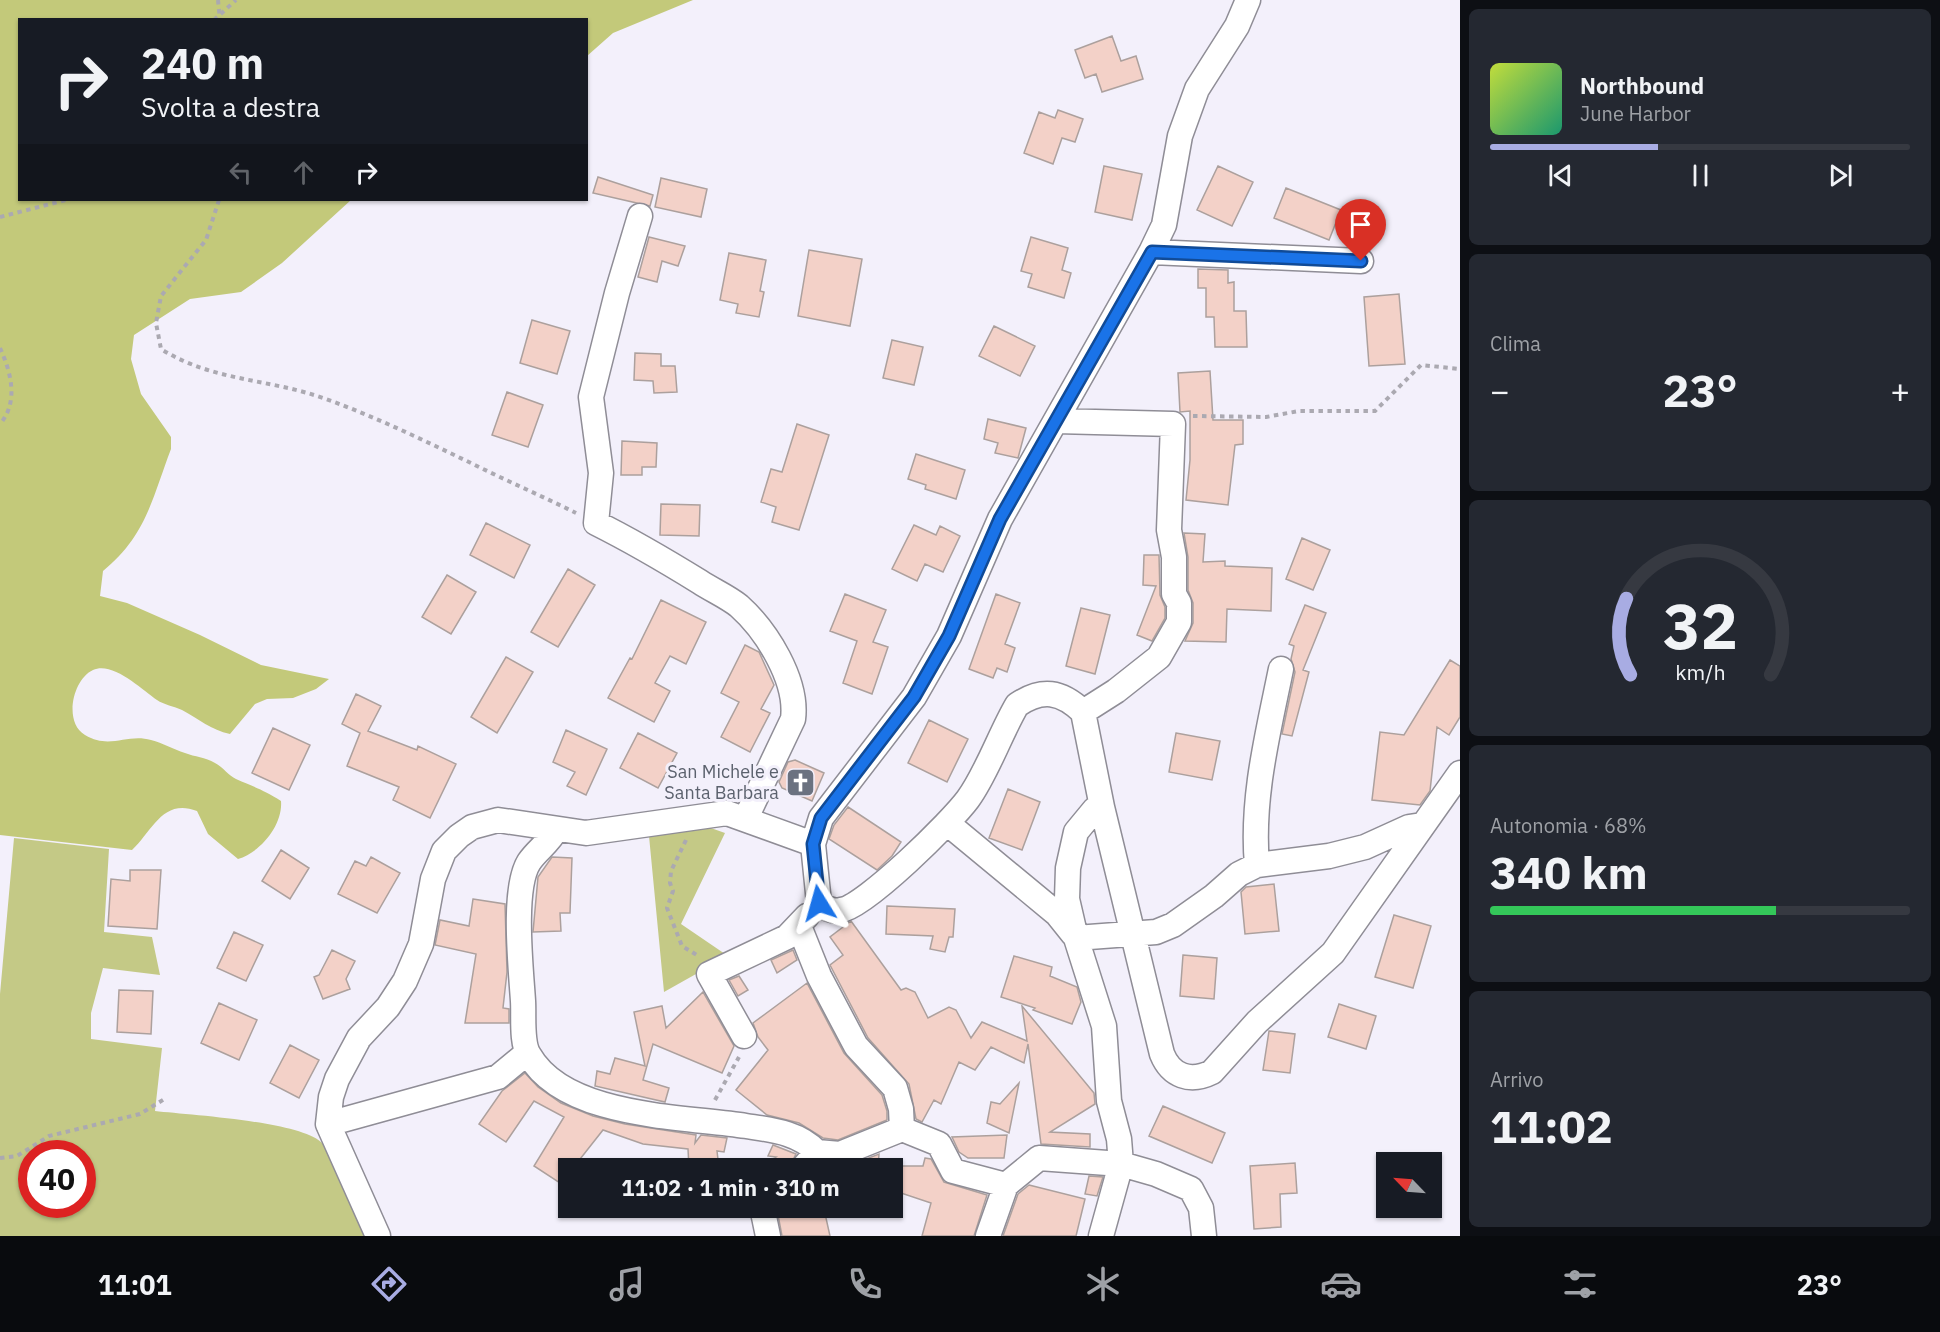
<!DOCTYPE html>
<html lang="it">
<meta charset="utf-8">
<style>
body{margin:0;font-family:"IBM Plex Sans",sans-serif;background:#242831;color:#f1f3f6;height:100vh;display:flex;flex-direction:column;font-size:22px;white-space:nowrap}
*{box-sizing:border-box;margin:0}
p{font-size:20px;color:#9ea1a6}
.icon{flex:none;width:33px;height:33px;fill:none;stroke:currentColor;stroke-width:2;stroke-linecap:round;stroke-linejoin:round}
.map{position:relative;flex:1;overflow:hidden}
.panel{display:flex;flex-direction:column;gap:9px;padding:9px;background:#0d0f14;width:480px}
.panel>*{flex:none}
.hud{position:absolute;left:18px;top:18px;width:570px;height:183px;border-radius:0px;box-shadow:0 2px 4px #0004;background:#171b24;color:#f1f3f6;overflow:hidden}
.needle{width:39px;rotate:295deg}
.fabs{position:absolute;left:1376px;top:1152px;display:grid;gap:12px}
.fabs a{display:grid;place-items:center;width:66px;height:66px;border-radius:0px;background:#171b24;box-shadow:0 2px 4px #0004;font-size:30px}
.speed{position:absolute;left:18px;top:1140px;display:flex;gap:12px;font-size:30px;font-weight:700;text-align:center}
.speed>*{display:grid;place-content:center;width:78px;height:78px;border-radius:50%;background:#171b24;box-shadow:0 2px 4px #0004;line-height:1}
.speed .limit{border:9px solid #d22;background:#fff;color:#111}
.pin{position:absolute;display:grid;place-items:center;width:51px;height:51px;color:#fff;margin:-62px -26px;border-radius:50% 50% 50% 0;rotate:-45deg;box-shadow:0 0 6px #0007}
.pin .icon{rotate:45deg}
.me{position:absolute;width:66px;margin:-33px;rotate:352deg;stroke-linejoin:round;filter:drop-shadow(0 0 4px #0008)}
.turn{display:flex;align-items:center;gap:21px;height:126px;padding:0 24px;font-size:27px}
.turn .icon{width:78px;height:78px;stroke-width:2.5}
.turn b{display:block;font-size:42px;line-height:51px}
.lanes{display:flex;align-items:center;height:57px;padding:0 24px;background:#0003;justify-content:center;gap:30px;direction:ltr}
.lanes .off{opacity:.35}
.big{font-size:45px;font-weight:700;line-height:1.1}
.panel .card{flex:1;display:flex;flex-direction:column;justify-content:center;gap:9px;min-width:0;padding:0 21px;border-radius:9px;background:#242831}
.panel .dial{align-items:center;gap:0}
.dial svg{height:156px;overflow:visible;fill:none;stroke:#363941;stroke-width:7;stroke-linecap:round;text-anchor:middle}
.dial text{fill:#f1f3f6;stroke:none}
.song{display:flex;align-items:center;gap:18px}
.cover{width:72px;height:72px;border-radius:9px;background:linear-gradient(135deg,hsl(70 70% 55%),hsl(160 70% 35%))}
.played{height:6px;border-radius:3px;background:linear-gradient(90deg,#a8ace3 40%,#363941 40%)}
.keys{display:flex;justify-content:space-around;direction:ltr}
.heat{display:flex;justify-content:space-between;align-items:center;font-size:33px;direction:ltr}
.charge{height:9px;border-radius:4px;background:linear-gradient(90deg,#34c759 68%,#363941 0)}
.trip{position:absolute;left:558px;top:1158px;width:345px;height:60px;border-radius:0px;background:#171b24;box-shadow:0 2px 4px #0004;font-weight:700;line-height:60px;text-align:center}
.tabs{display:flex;height:96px;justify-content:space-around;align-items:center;background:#090b0e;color:#9ea1a6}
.tabs .icon{width:42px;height:42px}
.tabs .active{color:#a8ace3}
.tabs b{font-size:27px;color:#f1f3f6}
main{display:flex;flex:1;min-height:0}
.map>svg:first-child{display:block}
</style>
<main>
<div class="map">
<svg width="1460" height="1236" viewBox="0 0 1460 1236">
<rect width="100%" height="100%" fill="#f3f0fb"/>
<path fill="#c4c986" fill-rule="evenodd" d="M708,827L725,833L681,924L728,956L664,992L649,836Z
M14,838L109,849L104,932L152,937L160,975L103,968L91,1013V1039L162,1048L155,1111C190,1115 297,1121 321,1142C339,1158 357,1212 368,1236H0V994ZM32,1154H82V1204H32Z"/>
<path fill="#c3c97a" d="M0,0H693L613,33L587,56L586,20H20V200H351L282,263L241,292L190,299L134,335L131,359L141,394L171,437V449C152,499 146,536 103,571L100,596L127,603L200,635L261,665L329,679L316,689L293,698L267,699L255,704L230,734C211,730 199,719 182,710C174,706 164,705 157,700C142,690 113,661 93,670C73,679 63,722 85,735C110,750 127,733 151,740C163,743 173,749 185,753C195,757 205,757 215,763C223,767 229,776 236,779C254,787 264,790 281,801C283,825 261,852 238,859L208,834L197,811C163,798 153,830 132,850L0,835Z"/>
<path fill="#f3d1c8" stroke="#aca09d" stroke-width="1.5" d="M1112,36L1121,61L1136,56L1143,79L1102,92L1096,74L1085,78L1075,50Z
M1058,110L1083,119L1075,142L1062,138L1053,164L1024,153L1039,112L1055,118Z
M1104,166L1142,174L1132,220L1095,212Z
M1218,166L1253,182L1232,226L1197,210Z
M598,177L653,195L650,206L593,193Z
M661,178L707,189L701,217L655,207Z
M1286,188L1341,210L1329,240L1274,218Z
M649,237L685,246L678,266L662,261L657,282L638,277Z
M1031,237L1068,248L1062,270L1071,273L1064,298L1028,287L1032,274L1021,271Z
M809,250L862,259L850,326L798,316Z
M729,253L766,260L760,291L764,292L759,317L736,313L738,304L720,300Z
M1198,269L1228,270V283L1234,282V311H1246L1247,347H1215L1214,317H1206V288H1198Z
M1399,294L1405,364L1369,366L1364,297Z
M532,320L570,331L557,374L520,363Z
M994,326L1035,346L1020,376L979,356Z
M892,340L923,347L914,385L883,378Z
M635,353L661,354V366H675L677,392L654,393L653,381L634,380Z
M1210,371L1213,420H1243V444L1235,445L1228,505L1186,500L1190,460V411L1180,412L1178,373Z
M507,392L543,405L528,447L492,435Z
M988,419L1026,428L1018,458L995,453L998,443L984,439Z
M797,424L829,435L799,530L772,522L776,507L761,502L771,469L782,472Z
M622,441L657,443L656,467H642V475H621Z
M916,454L965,470L956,499L925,489L926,485L908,479Z
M661,504L700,505L699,536L660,535Z
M486,523L530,545L514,578L470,555Z
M914,525L936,535L940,526L960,536L943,572L925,564L917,581L892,569Z
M1184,533L1205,534L1203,562L1225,561V566L1272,568L1271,611L1227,609L1226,642L1185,641L1193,623V603L1188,590V557Z
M1302,538L1330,550L1313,590L1286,579Z
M1144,555H1159L1160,595L1165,607V618L1152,641L1137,635L1156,586L1143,585Z
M568,569L595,585L558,647L531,632Z
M447,575L476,592L451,634L422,617Z
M845,594L886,610L873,642L888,647L872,694L843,683L857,641L830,631Z
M996,594L1020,603L1005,644L1015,648L1007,672L997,668L993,678L969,669Z
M661,600L706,622L686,664L670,656L655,683L670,691L654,722L608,698L630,658L632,659Z
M1305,605L1326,613L1303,670L1309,672L1292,736L1282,734L1295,672L1291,659L1294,646L1289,644Z
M1081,608L1110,615L1095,674L1066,666Z
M745,645L759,652L774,685L761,709L770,713L750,752L721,737L739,702L721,693Z
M506,657L533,672L497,733L471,717Z
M1450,660L1460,666V717L1449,735L1437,727L1430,791L1420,805L1372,800L1380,732L1404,735Z
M356,694L381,706L368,731L417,750L418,746L456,764L430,818L393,800L399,787L347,766L360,733L342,724Z
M929,720L968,739L947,782L908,763Z
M273,728L310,745L289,790L252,773Z
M566,730L607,749L586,795L567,786L575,772L553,762Z
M638,733L677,753L658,788L620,768Z
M1176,733L1220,741L1212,780L1169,772Z
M795,760L824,773L812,801L782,788L779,782L788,762Z
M1008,789L1040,802L1022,850L989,838Z
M848,807L901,842L892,856L877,870L829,839L834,825Z
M281,850L309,868L290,899L262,881Z
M371,857L400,873L377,913L338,894L355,861L366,866Z
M552,857L572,858L570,913H560L561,931L533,932L538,877Z
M130,870H161L157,929L108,926L111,879L130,881Z
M1274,884L1279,931L1245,934L1241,892L1246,887Z
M473,899L505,904L507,972L503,1008L509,1009V1023H465L476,954L435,945L440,920L469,926Z
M887,906L955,909L953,937H949L945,952L930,949L933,936L886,934Z
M1394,915L1431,926L1413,988L1375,977Z
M851,921L901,990L906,988L915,992L928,1018L949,1007L956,1010L971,1038L982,1022L1027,1041L1022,1006L1094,1093L1095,1104L1050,1132L1090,1134V1147L1041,1144L1028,1044L1024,1063L991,1047L975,1070L959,1062L941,1104L934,1100L922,1122L916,1119L909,1084L868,1038L830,965L843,955L830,937Z
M234,932L263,945L246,981L217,968Z
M332,950L355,961L346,979L350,989L323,999L314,977L319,975Z
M793,950L797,960L777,973L771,960Z
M1183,955L1217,958L1214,999L1180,996Z
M1014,956L1052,967L1050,976L1077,987L1081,1002L1072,1024L1033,1010L1035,1008L1001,997Z
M739,976L748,990L738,996L729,980Z
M807,983L844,1053L882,1095L887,1111V1120L838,1140L823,1138L799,1123L767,1115L736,1090L768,1050L758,1037L753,1023Z
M119,990L153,991L151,1034L117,1032Z
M703,992L734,1046L722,1073L653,1044L643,1080L669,1088L665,1102L595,1086L597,1071L610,1074L615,1058L645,1066L634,1012L662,1006L666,1028Z
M219,1003L257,1020L239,1060L201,1043Z
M1339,1004L1376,1016L1366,1049L1328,1037Z
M1269,1031L1295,1034L1290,1073L1263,1070Z
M290,1045L319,1060L299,1098L270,1083Z
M525,1073L538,1087L561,1103L593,1116L625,1124L696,1135L695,1143L701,1135L727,1138L724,1152L717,1151L719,1168H689L688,1149L643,1144L603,1130L573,1168H568V1176L563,1185L534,1166L564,1117L534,1101L506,1142L479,1124L502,1091Z
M1019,1083L1009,1133L987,1123L991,1102L1000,1104Z
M1163,1106L1225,1133L1212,1163L1149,1136Z
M1007,1135L1004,1158H968L959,1152L952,1137Z
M773,1145L796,1154L789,1168H760L776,1157L768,1156Z
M879,1154L878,1168H821L845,1167Z
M925,1158L931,1159L944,1182L987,1195L974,1236H922L931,1203L892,1190V1166H923Z
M1295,1163L1297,1193L1280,1194L1281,1227L1254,1229L1250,1166Z
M1089,1176L1103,1177L1097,1196L1085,1194Z
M1029,1185L1085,1199L1076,1236H1003L1018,1194Z
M824,1209L830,1236H782L778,1215Z"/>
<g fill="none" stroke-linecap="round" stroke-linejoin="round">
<defs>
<path id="minor" d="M1248,0L1237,26L1197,89L1180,136L1164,225L1151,252L1000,519L949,636L914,697L821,818L813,844L819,903C826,908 832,912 841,910C865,907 952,821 968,799C987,773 1000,734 1017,705C1042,688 1061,691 1083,712L1102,807L1162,1054C1171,1076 1190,1083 1212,1072L1257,1022L1333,953L1460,773
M640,216L617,293L591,397L601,473L596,523C632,541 666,561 700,582C712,590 728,597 739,606C767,631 798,681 793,719L746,818
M1151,252L1361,261
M1056,421L1173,424L1169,530L1174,557V594L1179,603V622L1159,657L1116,691L1083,712
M947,823L1057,914L1073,934
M555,831C549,843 537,850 529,862C512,889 521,969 523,1001C524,1016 521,1043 529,1055C565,1118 682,1116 746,1126C772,1130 798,1132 817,1152
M1257,865C1251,799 1268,733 1281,669
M799,926L819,976L856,1046L895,1088L901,1109L902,1129
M1076,938L1156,932L1173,925L1214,896L1239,874L1257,865L1329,856L1365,847L1409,827L1422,825
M744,1036L709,974L787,937L807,916
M328,1124L498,1077L527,1053
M803,1168L817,1152L840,1154L902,1129L939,1144L953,1171L1006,1185L1039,1158L1121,1164L1156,1174L1191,1189L1201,1208L1204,1236
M765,1208L763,1212L768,1236
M378,1236L328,1124L331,1097L337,1079L359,1038L388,1007L405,981L421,944L433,879L444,851L459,836L472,827L498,820L586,833L727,813L813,844
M988,1236L1006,1185
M1101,1236L1121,1164L1119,1139L1109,1101L1104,1026L1076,938L1067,899L1068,868L1076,832L1095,809L1102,807"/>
</defs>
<use href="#minor" stroke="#8f8d96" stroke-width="27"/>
<path stroke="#aba9b1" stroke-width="4" stroke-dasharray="4.5 4.5" stroke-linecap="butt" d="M218,0L220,20
M214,20L236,0
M219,200L206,240L161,296L156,323L161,349C214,382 268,378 326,399C376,417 425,441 473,464C507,481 542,496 576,513
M0,217L66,200
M0,348C11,372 19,402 0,424
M1193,416L1266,417L1299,411H1375L1421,365L1460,369
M686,840L671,871L670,883L673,891L667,908L682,946L700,957
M715,1100L739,1057
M0,1158L17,1156L49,1136L140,1114L166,1098"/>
<use href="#minor" stroke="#fff" stroke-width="24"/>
</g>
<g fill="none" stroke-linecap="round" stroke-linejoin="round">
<defs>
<path id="route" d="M819,903L813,844L821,818L914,697L949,636L1000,519L1152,252L1361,261"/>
</defs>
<use href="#route" stroke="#114b97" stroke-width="15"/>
<use href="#route" stroke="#1a73e8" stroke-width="10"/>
</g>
<defs>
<symbol id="church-square" viewBox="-11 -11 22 22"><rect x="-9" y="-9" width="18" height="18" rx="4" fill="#6b7280" stroke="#f3f0fb"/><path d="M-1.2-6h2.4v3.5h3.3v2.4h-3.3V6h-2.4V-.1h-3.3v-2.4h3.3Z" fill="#fff"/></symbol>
</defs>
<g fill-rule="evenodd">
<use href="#church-square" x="784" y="766" width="33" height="33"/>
</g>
<g text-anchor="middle" stroke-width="6" stroke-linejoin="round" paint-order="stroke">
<g font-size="18" fill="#5b616d" stroke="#f3f0fb" text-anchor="end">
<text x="779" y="778">San Michele e<tspan x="779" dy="21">Santa Barbara</tspan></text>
</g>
</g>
</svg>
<div class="fabs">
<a><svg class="needle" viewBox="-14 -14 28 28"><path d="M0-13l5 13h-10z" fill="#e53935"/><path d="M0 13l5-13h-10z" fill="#9ea1a6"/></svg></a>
</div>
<div class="speed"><div class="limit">40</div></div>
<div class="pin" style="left:1361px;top:261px;background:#d93025"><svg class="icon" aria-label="arrive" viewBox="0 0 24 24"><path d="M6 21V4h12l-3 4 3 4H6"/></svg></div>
<svg class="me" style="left:819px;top:903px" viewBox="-20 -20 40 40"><path d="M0-17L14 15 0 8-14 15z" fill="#1a73e8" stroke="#fff" stroke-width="4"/></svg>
<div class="trip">11:02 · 1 min · 310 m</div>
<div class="hud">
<div class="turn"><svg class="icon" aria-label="right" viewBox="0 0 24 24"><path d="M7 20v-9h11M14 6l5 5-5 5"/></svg><div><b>240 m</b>Svolta a destra</div></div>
<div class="lanes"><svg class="icon off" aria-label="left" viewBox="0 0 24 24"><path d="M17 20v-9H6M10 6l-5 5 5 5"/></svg><svg class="icon off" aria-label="ahead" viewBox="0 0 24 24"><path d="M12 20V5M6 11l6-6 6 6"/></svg><svg class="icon" aria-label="right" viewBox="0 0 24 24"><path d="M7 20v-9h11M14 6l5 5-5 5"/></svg></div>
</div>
</div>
<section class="panel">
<div class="card">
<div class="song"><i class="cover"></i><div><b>Northbound</b><p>June Harbor</p></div></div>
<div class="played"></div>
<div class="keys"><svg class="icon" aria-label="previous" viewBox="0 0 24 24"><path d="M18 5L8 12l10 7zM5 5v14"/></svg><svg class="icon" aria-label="pause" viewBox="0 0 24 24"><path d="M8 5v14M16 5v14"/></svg><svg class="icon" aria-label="next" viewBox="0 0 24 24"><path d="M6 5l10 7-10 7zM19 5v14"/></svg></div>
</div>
<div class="card"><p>Clima</p>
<div class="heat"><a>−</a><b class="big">23°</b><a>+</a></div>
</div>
<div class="card dial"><svg viewBox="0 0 100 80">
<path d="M14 69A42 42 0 1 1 86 69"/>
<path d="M14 69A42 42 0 0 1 12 30" stroke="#a8ace3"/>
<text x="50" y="56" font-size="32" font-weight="700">32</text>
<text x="50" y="72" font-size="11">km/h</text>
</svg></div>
<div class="card"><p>Autonomia · 68%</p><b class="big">340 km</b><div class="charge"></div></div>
<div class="card"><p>Arrivo</p><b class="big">11:02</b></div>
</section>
</main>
<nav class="tabs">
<b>11:01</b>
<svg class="icon active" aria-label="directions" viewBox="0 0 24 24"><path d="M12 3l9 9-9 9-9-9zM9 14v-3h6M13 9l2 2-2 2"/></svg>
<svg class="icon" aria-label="music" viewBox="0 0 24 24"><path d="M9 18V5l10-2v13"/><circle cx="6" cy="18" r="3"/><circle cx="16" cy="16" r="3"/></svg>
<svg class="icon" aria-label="phone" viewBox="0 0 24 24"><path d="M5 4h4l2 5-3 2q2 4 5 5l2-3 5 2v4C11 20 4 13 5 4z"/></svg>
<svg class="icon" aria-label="climate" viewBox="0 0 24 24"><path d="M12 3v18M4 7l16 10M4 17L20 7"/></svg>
<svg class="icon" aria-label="car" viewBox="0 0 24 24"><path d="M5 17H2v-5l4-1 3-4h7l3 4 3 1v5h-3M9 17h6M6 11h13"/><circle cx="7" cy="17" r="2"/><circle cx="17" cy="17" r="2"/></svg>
<svg class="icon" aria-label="filters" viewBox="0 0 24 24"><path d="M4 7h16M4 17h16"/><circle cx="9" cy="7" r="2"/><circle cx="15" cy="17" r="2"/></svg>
<b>23°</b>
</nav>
